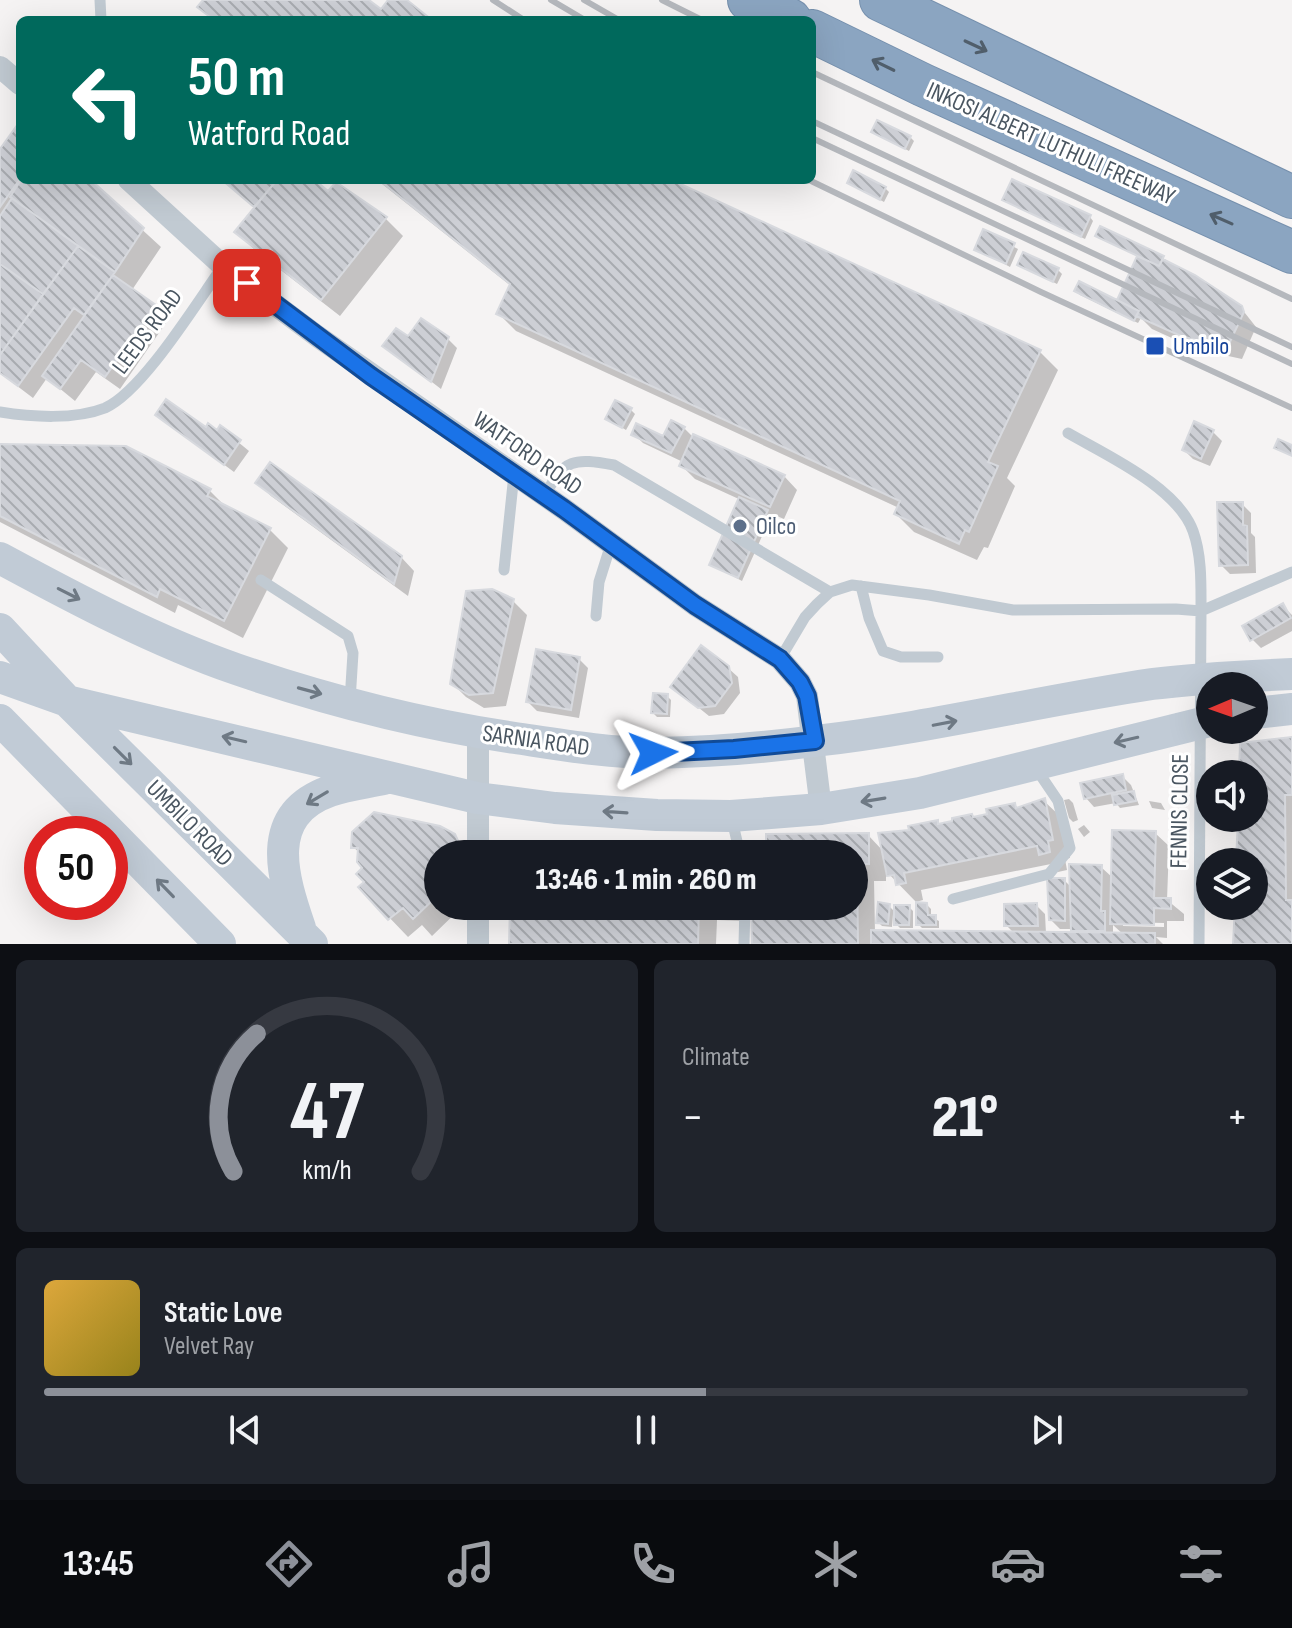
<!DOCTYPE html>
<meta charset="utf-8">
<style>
body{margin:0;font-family:"Sofia Sans Condensed",sans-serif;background:#20242c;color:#f1f3f6;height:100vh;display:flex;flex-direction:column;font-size:30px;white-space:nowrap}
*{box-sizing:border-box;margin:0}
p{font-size:26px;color:#9ea1a6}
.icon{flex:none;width:44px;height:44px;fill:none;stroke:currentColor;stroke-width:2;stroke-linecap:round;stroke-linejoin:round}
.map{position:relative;height:944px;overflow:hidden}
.panel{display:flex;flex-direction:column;gap:16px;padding:16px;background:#0d0f14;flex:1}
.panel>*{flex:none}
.banner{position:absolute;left:16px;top:16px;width:800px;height:168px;border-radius:12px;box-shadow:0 8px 32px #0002;background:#00695c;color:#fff;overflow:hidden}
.needle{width:52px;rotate:268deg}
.controls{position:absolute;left:1196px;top:672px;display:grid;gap:16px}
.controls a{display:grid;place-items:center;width:72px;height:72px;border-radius:50%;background:#171b24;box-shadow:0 8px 32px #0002;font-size:40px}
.speed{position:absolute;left:24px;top:816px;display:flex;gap:16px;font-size:40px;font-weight:700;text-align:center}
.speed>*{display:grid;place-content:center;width:104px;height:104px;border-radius:50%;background:#171b24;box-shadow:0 8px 32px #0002;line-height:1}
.speed .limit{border:12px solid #d22;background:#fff;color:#111}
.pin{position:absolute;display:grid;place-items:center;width:68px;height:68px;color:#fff;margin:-34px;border-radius:16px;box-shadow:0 4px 12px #0006}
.me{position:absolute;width:88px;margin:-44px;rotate:87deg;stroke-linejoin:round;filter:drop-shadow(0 0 6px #0008)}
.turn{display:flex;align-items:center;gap:28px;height:168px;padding:0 40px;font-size:36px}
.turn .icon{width:104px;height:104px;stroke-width:2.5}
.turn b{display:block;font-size:56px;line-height:68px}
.big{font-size:60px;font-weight:800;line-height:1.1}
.panel .card{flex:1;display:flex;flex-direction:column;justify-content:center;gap:12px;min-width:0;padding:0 28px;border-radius:12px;background:#20242c}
.panel .dial{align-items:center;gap:0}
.dial svg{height:208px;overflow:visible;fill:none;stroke:#363941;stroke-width:7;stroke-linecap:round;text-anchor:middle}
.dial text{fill:#f1f3f6;stroke:none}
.song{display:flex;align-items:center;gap:24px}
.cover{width:96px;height:96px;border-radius:12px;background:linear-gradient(135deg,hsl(40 70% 55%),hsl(50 70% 35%))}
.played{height:8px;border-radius:4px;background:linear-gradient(90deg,#8c9099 55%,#363941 55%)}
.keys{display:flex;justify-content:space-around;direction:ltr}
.heat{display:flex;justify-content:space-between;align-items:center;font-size:44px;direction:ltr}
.panel .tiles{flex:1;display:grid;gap:16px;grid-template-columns:1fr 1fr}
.card:last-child{grid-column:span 2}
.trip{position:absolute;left:424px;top:840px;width:444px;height:80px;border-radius:40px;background:#171b24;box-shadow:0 8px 32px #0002;font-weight:800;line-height:80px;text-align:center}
.dock{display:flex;height:128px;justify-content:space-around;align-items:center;background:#090b0e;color:#9ea1a6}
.dock .icon{width:56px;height:56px}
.dock .on{color:#8c9099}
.dock b{font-size:36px;color:#f1f3f6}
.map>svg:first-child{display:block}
</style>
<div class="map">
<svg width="1292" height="944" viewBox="0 0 1292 944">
<defs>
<pattern id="building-back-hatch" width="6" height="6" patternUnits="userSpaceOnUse" patternTransform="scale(2)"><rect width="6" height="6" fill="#cdcfd5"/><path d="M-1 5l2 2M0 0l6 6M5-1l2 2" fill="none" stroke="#a8abb0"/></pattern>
</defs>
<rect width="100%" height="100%" fill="#f5f3f3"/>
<path fill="#0003" fill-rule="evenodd" d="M20,124V180H88L161,247L132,290L168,320L120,389L96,372L75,401L47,378L33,398L0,373V152Z
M873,132L910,137L914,141L909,151Z
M223,180H312L329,193L386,219L403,236L340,316L255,250L237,232L256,209Z
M377,180H668L1040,352L1058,370L1007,478L1015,486L988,548L984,547L977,560L914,532L896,514L899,508L516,331L498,313L511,286Z
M849,183L885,188L889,192L884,202Z
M1005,200L1090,217L1093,221L1085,239Z
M984,232L1018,249L1010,267L977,249Z
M1098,236L1163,258L1241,308L1256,327L1242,359L1196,349L1152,329L1141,318L1138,323L1080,295L1076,291L1125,306L1139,257Z
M1020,265L1058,270L1062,274L1057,284Z
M409,339H448L457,348L441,389L385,346Z
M631,410L635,414L626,430L608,419Z
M157,415L218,432L221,428L249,451L234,472Z
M684,428L694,438L784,476L797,490L784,519L772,514L742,581L712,565L741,500L695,479L682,466L683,462L643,443L634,434L664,438Z
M1213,432L1222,441L1210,466L1193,459L1184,450Z
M0,446L210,491L227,508L270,530L288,548L243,638L178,605L175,613L0,522Z
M258,483L401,557L414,571L408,596L271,496Z
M1242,504L1251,513V533L1255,537L1256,573L1230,574L1221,565Z
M513,601L527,615L506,706L484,708L466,697L452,683Z
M1282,605L1292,615V631L1261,648L1252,639Z
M579,659L588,668L579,718L537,711L528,702Z
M728,668L738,677L740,693L724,714L709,716L673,687Z
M667,696L671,700L670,717H657L653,713Z
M1292,739V944H1235L1237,906H1254V862H1238L1240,818H1254V774H1241Z
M1122,776L1131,785L1139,805L1120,808L1116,803L1094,807L1086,798Z
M1069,799L1073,803L1078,820L1073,822L1069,818L1064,800Z
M1044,801L1062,818L1070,858L1065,859L1067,870L1058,872L1051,864L921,890L923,900L916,902L886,871V881H874L875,932L1015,934L1006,925L1036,905L1045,914L1046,934L1078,935L1072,929H1060L1051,920L1064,880L1072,888L1101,867L1113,878L1155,833L1169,846L1167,900L1184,914V921H1167V938L1156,937L1163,944H754L753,906H854V854H768L868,835L884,852L911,832L937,822L940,826L974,819L1014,805L1018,809ZM1123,922L1164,923V927L1123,926ZM1113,925L1124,935H1113Z
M1149,801L1161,803L1165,810L1152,808Z
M1084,825L1090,832L1084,837L1078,829Z
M453,836L472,854H438V906H463L432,936L422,925L408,937L361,888L366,882L365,868L360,853L353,847Z
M927,905L931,909V917L939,921V928H922L918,924Z
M512,906H745V921L717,920L716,944H511Z
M889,906L896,913L909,907L913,911V928H900L896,924V914H893L892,927L882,926L878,922Z"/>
<path fill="url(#building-back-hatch)" stroke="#d7d9de" stroke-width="2" d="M203,0H369L381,9L388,0H407L432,20H214L197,7Z
M877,120L911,136L905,149L871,132Z
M20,121V179L0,207V149Z
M853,170L886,187L880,200L847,183Z
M1012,179L1091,215L1081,237L1002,200Z
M21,180H91L144,228L115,272L10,197Z
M222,180H277L254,207Z
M277,180H315L328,191L336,182L387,217L321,300L234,232Z
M379,180H672L1041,350L988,462L998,466L969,532L965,530L959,544L894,514L900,501L496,314L510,284Z
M12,198L78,246L43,294L0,264V216Z
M1100,226L1164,256L1159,266L1095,236Z
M983,229L1015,243L1006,264L974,250Z
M78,246L115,272L84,315L74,308L18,386L0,373V355Z
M1023,252L1059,268L1053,282L1017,265Z
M1137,256L1159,266L1163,259L1195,275L1242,306L1244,312L1228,346L1222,347L1181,336L1136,316L1139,311L1117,300Z
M0,264L43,294L0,355Z
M113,275L156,305L105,377L81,360L60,389L42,376Z
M1079,281L1139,311L1134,321L1074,291Z
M421,318L449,337L431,382L382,346L396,328L408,336Z
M166,399L206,427L208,423L217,430L220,425L241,440L224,465L155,415Z
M615,400L632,408L622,428L605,419Z
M671,420L685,427L671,453L631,435L636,423L663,436Z
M1194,421L1214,430L1201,459L1182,450Z
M693,434L785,475L770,507L679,466Z
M1278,439L1292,445V456L1274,448Z
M0,444L126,446L211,489L207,496L271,528L224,621L160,589L157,597L0,516Z
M270,462L402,556L394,584L255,483Z
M739,497L768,510L738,578L709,565Z
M1217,502H1243V525L1247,526L1248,565L1219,566Z
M492,589L514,599L493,693L469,695L450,684L466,591Z
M1283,603L1291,618L1250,641L1242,626Z
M701,645L729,666L732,683L715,706L698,708L670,687Z
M536,649L580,657L571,710L526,702Z
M653,693L668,694L667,714L651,713Z
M1292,737V795H1285L1286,900H1292V944H1233L1235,906H1254V862H1236L1238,818H1254V774H1239L1240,743Z
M1123,774L1126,790L1084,799L1080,783Z
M1134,791L1136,801L1114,805L1112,795Z
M1045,798L1053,840L1048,841L1050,852L1039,855L1037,846L904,873L906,883L896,885L894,875L887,876L878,833L909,830L908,826L938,820V824L952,821V818L972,814L973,817L987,814L986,809L1015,803L1016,808Z
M374,812L440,826L455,834L459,843L460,854H438V895L413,919L403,908L388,920L358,887L364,882L356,874L362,868L357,862L358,848H351L352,832Z
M1112,830L1156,831L1154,898H1171V909L1154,908V925L1110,924Z
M869,833V864H857L858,944H752L751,906H854V854H766V834Z
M631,844L682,845V854H631Z
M512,846L549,847L548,854H512Z
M1069,864L1102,865L1101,911H1105V931H1071Z
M1047,878H1065V921L1049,920Z
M878,902L890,904L888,924L876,923Z
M916,902L927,903L928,915H936V925H916Z
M1037,903L1038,926H1004V904Z
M894,905H910L909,925H894Z
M510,906H699L698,944H509Z
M871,930L1155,933V944H871Z"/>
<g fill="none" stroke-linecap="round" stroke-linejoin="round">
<defs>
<path id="highway" d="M749,0L790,20
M881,0L1292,197
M812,31L923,85L1292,252"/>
</defs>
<use href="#highway" stroke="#7690ad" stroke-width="44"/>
<path stroke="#c1cad2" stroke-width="11" d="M100,0L101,20
M0,412C31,417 75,420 105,408C143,391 197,302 223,266
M1068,433C1106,455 1177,487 1193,531C1202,556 1201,585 1201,611L1199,944
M545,496C564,458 574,458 614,465L830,592
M504,570L514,474
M261,580L348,636L353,653L350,701
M861,586L869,618L883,651L901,657H938
M596,616L599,582L611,544
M780,659L805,617L817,604L830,592L852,585L929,595L1013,610L1176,609L1201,611L1292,572
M732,820L740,854
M953,899L1049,874L1070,848L1058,801L1035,767
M744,944L745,906"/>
<path stroke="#c1cad2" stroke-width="22" d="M0,67L20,84
M129,180L223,266L317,336L564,509L695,605L780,659L800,682L807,696L821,809
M478,854V733
M478,906V944"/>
<path stroke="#c1cbd6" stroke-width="32" d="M0,558C76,599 155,641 236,669C326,700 421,724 515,738C562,745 608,753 655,753C708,752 762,748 815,741C929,728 1039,701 1152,684C1198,678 1245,676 1292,674
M0,629L67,701L312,944
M0,677L67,701L477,798L555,808L657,815L731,816L821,809L920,793L1210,721
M1254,713L1292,709
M0,720L220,944
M300,928C283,878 262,815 330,791C347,785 366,783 384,779"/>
<use href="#highway" stroke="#8ba5c1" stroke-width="42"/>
<path stroke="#b5b8bd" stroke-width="6" d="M493,0L524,20
M551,0L585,20
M584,0L619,20
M662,0L702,20
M812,72L1292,299
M812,121L1292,347
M812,138L1292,364
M809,180L1041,292L1292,408"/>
</g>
<defs><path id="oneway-shaft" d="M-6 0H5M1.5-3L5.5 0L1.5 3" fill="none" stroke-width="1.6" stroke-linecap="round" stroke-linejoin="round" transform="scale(2)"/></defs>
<g stroke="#505e6b">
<use href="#oneway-shaft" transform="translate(976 46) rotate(25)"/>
<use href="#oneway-shaft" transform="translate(883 65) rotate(-154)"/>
<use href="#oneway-shaft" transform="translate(1221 219) rotate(-156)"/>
</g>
<g stroke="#6e7984">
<use href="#oneway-shaft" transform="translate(69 594) rotate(27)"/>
<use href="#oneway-shaft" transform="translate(310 691) rotate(15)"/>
<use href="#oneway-shaft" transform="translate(945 723) rotate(-11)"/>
<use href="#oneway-shaft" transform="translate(234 739) rotate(-167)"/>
<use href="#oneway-shaft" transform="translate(1126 740) rotate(167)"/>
<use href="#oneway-shaft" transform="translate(123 756) rotate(45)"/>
<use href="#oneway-shaft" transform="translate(317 798) rotate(149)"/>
<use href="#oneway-shaft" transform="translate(873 800) rotate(171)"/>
<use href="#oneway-shaft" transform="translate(615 812) rotate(-176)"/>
<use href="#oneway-shaft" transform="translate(165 888) rotate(-134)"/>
</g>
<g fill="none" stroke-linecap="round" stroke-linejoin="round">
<defs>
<path id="route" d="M247,283L371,376L564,509L695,605L780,659L800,682L807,696L815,741L734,749L653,753"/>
</defs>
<use href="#route" stroke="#114b97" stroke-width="20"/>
<use href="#route" stroke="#1a73e8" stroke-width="14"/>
</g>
<rect fill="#1a4fb4" stroke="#fff" stroke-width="3" x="1145" y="336" width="20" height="20" rx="4"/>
<circle fill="#5c6f8a" stroke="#fff" stroke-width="3" cx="740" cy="526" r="8"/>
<g text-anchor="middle" stroke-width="6" stroke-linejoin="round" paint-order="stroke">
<g font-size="24" fill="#4a5661" stroke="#fff">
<text transform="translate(1051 143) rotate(24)" y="8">INKOSI ALBERT LUTHULI FREEWAY</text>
<text transform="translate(147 331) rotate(-53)" y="8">LEEDS ROAD</text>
<text transform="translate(528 453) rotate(35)" y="8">WATFORD ROAD</text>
<text transform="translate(536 740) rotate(8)" y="8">SARNIA ROAD</text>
<text transform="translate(1179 811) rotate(-89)" y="8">FENNIS CLOSE</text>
<text transform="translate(190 823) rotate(45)" y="8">UMBILO ROAD</text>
</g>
<g font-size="24" fill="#164399" stroke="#fff" text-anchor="start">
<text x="1173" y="354">Umbilo</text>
</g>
<g font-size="24" fill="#4e5e75" stroke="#fff" text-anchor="start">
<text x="756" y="534">Oilco</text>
</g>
</g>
</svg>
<div class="controls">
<a><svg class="needle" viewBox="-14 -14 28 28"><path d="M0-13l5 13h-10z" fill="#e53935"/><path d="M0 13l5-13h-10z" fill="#9ea1a6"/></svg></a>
<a><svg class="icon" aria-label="sound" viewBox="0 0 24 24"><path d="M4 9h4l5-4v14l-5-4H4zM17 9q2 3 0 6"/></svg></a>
<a><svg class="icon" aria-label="layers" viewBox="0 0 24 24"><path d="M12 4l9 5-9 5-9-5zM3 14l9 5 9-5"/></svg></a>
</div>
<div class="speed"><div class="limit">50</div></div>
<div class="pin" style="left:247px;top:283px;background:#d93025"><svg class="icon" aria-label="arrive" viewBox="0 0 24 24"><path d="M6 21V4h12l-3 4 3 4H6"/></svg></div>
<svg class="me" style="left:653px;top:753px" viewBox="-20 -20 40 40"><path d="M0-17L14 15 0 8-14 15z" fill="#1a73e8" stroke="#fff" stroke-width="4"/></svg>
<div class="trip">13:46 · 1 min · 260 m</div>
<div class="banner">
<div class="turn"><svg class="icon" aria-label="left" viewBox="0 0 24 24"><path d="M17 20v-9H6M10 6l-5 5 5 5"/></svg><div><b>50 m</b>Watford Road</div></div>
</div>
</div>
<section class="panel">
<div class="tiles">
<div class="card dial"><svg viewBox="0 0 100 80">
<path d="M14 69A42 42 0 1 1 86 69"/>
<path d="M14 69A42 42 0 0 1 23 16" stroke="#8c9099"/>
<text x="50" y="56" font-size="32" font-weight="700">47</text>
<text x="50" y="72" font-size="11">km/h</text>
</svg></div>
<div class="card"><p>Climate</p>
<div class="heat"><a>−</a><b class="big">21°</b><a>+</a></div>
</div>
<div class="card">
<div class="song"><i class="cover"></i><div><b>Static Love</b><p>Velvet Ray</p></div></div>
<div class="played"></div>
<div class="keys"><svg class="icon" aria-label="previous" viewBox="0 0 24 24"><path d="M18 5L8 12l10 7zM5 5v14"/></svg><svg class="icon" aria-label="pause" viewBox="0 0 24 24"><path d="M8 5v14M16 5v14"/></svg><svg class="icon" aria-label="next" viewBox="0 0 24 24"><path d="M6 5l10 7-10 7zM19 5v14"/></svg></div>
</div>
</div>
</section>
<nav class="dock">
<b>13:45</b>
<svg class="icon on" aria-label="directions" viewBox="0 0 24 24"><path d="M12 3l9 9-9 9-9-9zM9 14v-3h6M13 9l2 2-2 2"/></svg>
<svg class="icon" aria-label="music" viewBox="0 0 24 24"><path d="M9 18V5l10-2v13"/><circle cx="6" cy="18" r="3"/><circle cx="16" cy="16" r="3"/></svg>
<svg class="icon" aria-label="phone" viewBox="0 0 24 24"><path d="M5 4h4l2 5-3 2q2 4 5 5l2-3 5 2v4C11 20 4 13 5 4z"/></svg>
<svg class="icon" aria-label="climate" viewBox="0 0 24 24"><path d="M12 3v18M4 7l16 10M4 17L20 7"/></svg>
<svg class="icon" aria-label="car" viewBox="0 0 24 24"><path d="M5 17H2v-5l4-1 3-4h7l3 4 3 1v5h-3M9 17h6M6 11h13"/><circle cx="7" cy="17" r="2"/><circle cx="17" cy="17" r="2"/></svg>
<svg class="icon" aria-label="filters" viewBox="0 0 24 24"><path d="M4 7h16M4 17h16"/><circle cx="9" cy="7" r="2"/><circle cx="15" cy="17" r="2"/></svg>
</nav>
